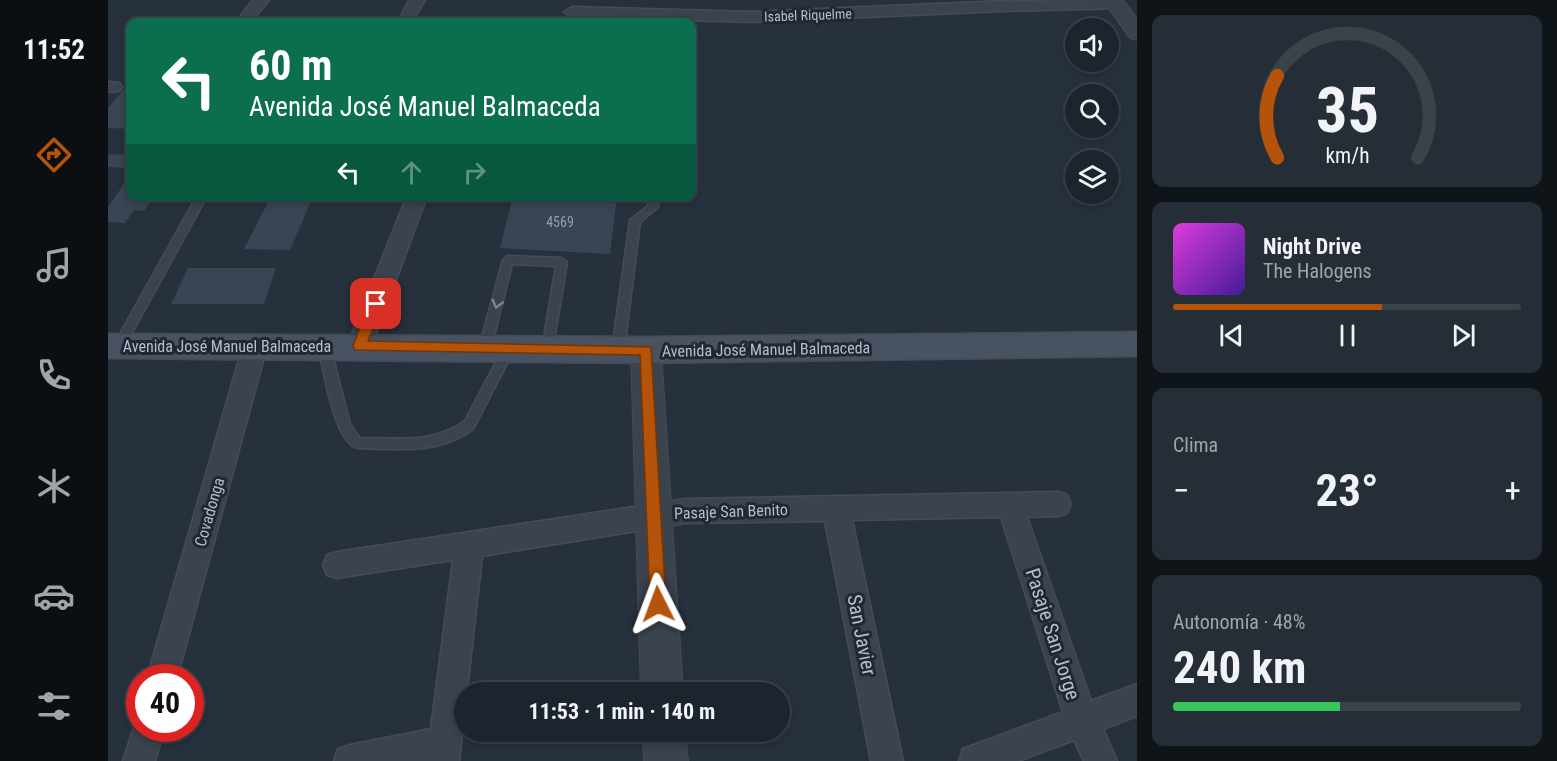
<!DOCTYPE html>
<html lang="es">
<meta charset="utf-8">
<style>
body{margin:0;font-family:"Roboto Condensed",sans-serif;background:#252d36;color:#f1f3f6;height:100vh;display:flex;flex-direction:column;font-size:22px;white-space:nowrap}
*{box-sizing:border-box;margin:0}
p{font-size:20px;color:#a0a5aa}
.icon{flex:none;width:33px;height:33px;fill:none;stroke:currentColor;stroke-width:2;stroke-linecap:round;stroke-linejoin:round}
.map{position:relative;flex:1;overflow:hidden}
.side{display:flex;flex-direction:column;gap:15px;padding:15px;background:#0f1419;width:420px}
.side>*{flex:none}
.banner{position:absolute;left:18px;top:18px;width:570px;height:183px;border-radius:12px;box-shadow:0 3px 9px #0003,0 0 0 2px #3a424a;background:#0b6e4f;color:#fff;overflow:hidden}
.buttons{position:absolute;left:957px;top:18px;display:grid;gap:12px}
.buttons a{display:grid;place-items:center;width:54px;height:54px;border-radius:50%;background:#1c252e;box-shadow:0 3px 9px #0003,0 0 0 2px #3a424a;font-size:30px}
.speed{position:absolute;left:18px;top:664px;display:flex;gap:12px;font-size:30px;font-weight:700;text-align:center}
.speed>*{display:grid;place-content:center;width:78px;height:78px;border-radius:50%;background:#1c252e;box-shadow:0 3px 9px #0003,0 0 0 2px #3a424a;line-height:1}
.speed .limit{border:9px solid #d22;background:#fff;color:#111}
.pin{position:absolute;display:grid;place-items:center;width:51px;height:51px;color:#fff;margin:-26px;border-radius:12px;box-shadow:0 3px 9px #0006}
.me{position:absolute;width:66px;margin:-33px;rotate:357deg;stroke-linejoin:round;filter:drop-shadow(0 0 4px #0008)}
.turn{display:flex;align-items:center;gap:21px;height:126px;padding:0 24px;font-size:27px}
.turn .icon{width:78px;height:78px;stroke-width:2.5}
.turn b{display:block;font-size:42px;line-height:51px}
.lanes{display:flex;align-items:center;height:57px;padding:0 24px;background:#0003;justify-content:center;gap:30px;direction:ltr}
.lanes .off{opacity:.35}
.big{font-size:45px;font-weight:700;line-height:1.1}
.side .tile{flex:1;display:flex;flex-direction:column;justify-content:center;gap:9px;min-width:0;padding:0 21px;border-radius:12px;background:#252d36}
.side .dial{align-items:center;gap:0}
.dial svg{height:156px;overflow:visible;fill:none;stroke:#3a424a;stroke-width:7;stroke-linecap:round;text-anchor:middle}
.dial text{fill:#f1f3f6;stroke:none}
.song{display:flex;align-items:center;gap:18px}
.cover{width:72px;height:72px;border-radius:9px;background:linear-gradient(135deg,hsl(300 70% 55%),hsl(260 70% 35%))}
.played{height:6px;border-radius:3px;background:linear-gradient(90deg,#b45309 60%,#3a424a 60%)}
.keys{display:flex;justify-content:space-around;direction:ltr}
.heat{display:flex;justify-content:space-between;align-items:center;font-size:33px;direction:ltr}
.charge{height:9px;border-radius:4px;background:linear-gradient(90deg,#34c759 48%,#3a424a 0)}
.trip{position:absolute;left:346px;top:682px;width:336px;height:60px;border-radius:30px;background:#1c252e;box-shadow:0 3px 9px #0003,0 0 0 2px #3a424a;font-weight:700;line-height:60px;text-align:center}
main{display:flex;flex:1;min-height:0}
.tabs{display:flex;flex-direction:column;width:108px;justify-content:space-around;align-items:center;background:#0b0f12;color:#a0a5aa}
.tabs .icon{width:42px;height:42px}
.tabs .selected{color:#b45309}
.tabs b{font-size:27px;color:#f1f3f6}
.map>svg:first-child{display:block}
</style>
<main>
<nav class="tabs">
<b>11:52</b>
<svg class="icon selected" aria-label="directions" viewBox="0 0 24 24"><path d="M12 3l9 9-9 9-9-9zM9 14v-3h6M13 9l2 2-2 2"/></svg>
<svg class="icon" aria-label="music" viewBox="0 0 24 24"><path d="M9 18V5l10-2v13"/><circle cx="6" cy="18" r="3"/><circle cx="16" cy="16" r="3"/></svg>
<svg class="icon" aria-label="phone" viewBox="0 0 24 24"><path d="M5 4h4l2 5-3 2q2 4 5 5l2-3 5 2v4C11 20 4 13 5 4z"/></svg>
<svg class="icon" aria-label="climate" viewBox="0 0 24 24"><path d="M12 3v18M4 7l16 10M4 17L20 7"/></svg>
<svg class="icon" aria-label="car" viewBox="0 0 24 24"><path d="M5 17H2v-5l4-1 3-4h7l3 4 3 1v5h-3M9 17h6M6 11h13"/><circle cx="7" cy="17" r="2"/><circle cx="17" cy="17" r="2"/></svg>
<svg class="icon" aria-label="filters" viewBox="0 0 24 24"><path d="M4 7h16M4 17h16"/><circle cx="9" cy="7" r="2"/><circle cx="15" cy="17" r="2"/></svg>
</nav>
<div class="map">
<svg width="1029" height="761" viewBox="0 0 1029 761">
<rect width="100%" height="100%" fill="#26313d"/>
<path fill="#384553" d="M22,82V129L0,128V108Z
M0,154L22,155V168L0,167Z
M22,175V196H46L36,211L26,210L17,223L0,222V207Z
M163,196L205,197L182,250L136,249Z
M405,196H509L502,254L392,248Z
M80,268H168L156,304H63Z"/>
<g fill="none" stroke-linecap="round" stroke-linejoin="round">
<defs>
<path id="service" d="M89,196H99L15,349H7L5,346L7,343Z
M541,196H551L550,207L532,222L516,350L510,355L504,350L522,220L540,206Z
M400,256L454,258L459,262L444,352H436L434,349L448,266L404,264L383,348L377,353L371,348L395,260Z
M216,341L222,346L242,424L252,438C288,438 326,444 357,421L397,345L401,343L407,348L365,429C331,455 290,449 249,448C225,440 216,369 210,346Z"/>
<path id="minor" d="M145,0H161L143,22H128Z
M301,0H317L304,22H290Z
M1008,0L1016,5L1013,8L895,11L645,22L464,17L456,12L464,7L645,12L895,1Z
M0,82L11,83L14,87L11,91L0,92Z
M299,196H319L263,347L259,353L251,356L243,353L239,347Z
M147,337L155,340L159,346L69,678H39L135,346L139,340Z
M950,492L959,495L963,504L959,513L950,516L919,517L983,701L1029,684V716L995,729L1009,761H976L966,740L910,761H851L855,749L955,712L893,517L744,520L795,761H763L717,521L578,523L374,556L351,761H226L230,749L242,745L323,729L345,560L229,578L219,575L215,565L219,555L229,552L578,499Z
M32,716V729H56L47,761H15L29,718Z"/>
<path id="tertiary" d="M995,0H1015L1029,19V40L1022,38Z
M538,338L549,342L553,350L575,693H533L523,350L527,342Z
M535,732H577L580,761H536Z"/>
<path id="secondary" d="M1029,332V356L538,363L0,358V334L538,337Z"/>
</defs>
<use href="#service" stroke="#434c57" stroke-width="3"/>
<use href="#minor" stroke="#434c57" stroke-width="3"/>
<use href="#tertiary" stroke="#434c57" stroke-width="2"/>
<use href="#secondary" stroke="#434c57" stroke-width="3"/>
<use href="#service" fill="#3a434e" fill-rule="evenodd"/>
<use href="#minor" fill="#3a434e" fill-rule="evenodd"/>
<use href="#tertiary" fill="#3a434e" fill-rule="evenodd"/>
<use href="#secondary" fill="#485260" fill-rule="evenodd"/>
</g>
<defs><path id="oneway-chevron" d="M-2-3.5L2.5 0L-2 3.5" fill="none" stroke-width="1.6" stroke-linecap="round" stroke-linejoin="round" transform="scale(1.5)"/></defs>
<use stroke="#7e8791" href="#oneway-chevron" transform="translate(389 304) rotate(105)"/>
<path fill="#b45309" stroke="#753606" stroke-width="1.5" d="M268,299L274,304L260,341L543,347L558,604L556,610L550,612L544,610L542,604L532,355L247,350L245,346L261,304Z"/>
<g text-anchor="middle" stroke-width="6" stroke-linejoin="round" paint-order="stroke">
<g font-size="14" fill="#b6bec8" stroke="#1f2833">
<text transform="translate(700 15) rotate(-2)" y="5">Isabel Riquelme</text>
</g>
<g font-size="14" fill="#949ea9">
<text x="452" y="227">4569</text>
</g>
<g font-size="16" fill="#b6bec8" stroke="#1f2833">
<text x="119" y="352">Avenida José Manuel Balmaceda</text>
<text transform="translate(658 349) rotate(-1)" y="6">Avenida José Manuel Balmaceda</text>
<text transform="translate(623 511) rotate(-2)" y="6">Pasaje San Benito</text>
<text transform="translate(101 512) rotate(-74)" y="6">Covadonga</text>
</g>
<g font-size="20" fill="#b6bec8" stroke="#1f2833">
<text transform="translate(945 634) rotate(72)" y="7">Pasaje San Jorge</text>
<text transform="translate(754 635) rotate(79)" y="7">San Javier</text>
</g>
</g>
</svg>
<div class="buttons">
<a><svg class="icon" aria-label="sound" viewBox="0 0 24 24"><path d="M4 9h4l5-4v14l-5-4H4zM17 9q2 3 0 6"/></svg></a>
<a><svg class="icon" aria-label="search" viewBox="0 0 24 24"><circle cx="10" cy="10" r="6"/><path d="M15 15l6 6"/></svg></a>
<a><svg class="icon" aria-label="layers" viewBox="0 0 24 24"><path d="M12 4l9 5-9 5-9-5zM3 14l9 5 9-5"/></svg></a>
</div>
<div class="speed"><div class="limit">40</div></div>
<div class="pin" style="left:268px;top:304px;background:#d93025"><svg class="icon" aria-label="arrive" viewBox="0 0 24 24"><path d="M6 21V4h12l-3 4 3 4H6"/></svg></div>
<svg class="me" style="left:550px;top:604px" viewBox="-20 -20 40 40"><path d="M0-17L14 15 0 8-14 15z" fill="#b45309" stroke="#fff" stroke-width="4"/></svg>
<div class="trip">11:53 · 1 min · 140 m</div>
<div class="banner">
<div class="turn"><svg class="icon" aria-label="left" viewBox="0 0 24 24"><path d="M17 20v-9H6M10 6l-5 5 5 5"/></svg><div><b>60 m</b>Avenida José Manuel Balmaceda</div></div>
<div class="lanes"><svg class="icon" aria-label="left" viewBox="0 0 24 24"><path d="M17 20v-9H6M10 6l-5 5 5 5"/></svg><svg class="icon off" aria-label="ahead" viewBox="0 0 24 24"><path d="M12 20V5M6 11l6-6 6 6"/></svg><svg class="icon off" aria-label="right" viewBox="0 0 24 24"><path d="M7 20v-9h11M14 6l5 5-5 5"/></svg></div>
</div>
</div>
<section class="side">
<div class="tile dial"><svg viewBox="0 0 100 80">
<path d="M14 69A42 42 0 1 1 86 69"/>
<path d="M14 69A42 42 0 0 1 14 27" stroke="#b45309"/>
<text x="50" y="56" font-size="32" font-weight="700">35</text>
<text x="50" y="72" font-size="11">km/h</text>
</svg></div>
<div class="tile">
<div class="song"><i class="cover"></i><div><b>Night Drive</b><p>The Halogens</p></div></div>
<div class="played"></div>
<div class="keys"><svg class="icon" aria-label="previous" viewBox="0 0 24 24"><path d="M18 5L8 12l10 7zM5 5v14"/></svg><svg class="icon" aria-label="pause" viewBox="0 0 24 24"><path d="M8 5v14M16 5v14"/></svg><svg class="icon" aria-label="next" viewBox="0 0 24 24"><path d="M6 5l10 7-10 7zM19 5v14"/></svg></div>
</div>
<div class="tile"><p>Clima</p>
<div class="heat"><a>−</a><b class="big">23°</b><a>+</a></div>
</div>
<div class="tile"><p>Autonomía · 48%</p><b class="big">240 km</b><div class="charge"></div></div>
</section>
</main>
